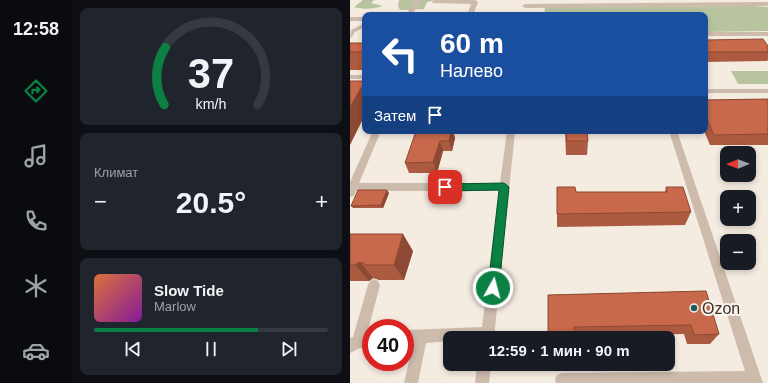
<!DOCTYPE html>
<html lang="ru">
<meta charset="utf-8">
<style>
body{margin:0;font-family:Arial,sans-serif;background:#20242c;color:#f1f3f6;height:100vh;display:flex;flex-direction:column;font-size:15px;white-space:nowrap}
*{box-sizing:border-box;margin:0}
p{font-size:13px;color:#9ea1a6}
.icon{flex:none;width:22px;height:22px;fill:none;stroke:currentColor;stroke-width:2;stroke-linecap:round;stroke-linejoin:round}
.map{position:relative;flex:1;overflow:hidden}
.panel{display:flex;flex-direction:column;gap:8px;padding:8px;background:#0d0f14;width:278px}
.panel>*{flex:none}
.hud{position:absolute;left:12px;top:12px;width:346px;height:122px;border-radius:8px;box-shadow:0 2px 6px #0003;background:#1a4fa0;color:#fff;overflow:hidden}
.needle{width:26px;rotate:269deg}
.fabs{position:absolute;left:370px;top:146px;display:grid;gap:8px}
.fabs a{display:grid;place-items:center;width:36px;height:36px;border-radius:8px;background:#171b24;box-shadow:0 2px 6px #0003;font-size:20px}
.speed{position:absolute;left:12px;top:319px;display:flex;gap:8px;font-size:20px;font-weight:700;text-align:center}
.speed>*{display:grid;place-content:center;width:52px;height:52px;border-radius:50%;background:#171b24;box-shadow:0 2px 6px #0003;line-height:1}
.speed .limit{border:6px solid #d22;background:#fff;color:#111}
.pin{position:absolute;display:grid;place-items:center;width:34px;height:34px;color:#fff;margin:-17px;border-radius:8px;box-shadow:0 2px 6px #0006}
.me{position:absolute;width:44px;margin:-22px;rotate:7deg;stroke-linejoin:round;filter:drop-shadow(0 0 3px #0008)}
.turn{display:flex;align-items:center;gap:14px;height:84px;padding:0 12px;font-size:18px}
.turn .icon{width:52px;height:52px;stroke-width:2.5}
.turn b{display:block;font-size:28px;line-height:34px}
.then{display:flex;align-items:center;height:38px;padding:0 12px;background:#0003;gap:8px;font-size:15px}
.big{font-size:30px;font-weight:700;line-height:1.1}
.panel .widget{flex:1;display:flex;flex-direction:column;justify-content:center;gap:6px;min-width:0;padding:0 14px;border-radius:8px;background:#20242c}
.panel .dial{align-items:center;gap:0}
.dial svg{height:104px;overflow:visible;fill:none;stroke:#363941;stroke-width:7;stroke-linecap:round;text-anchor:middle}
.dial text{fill:#f1f3f6;stroke:none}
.song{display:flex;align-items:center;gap:12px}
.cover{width:48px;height:48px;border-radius:6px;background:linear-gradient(135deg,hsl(20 70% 55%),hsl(290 70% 35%))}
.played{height:4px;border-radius:2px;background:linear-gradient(90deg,#0b8043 70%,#363941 70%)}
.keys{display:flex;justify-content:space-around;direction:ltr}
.heat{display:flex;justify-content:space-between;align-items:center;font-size:22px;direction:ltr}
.trip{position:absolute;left:93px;top:331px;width:232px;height:40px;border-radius:8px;background:#171b24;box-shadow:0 2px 6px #0003;font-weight:700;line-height:40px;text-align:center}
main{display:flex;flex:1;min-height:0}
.tabs{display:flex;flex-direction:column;width:72px;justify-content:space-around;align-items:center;background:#090b0e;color:#9ea1a6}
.tabs .icon{width:28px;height:28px}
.tabs .active{color:#0b8043}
.tabs b{font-size:18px;color:#f1f3f6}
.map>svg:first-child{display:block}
</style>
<main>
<nav class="tabs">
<b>12:58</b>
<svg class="icon active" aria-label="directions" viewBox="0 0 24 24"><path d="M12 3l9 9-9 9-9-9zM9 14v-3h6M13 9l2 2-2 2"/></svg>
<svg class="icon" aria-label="music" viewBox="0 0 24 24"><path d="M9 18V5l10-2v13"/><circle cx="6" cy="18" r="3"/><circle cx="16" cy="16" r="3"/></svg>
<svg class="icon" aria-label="phone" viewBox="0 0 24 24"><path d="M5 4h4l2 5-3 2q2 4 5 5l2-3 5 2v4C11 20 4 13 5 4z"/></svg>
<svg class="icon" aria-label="climate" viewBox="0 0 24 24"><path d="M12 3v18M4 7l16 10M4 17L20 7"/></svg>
<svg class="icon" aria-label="car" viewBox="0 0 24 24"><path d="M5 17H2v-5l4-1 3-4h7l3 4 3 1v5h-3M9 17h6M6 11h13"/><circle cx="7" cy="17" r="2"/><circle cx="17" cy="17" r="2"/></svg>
</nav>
<section class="panel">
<div class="widget dial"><svg viewBox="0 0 100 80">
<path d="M14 69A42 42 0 1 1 86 69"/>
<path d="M14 69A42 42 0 0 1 15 25" stroke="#0b8043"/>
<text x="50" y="56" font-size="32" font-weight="700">37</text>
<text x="50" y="72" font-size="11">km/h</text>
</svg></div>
<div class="widget"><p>Климат</p>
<div class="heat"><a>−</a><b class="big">20.5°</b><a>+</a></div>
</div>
<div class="widget">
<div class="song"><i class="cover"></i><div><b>Slow Tide</b><p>Marlow</p></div></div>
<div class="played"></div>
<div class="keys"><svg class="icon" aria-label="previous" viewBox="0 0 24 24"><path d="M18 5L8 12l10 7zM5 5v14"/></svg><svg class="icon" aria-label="pause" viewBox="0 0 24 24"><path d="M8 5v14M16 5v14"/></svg><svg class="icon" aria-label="next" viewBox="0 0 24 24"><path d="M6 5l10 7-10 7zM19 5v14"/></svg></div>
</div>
</section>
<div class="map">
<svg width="418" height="383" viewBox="0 0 418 383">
<rect width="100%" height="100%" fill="#f4ebe1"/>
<path fill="#b8c4a0" d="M13,0H24L21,3L33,6C24,9 14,10 4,7Z
M49,0H86L77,2L74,9L50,10L48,6Z
M403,6L418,7V31L355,32V15H194L195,7Z
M381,71H418V84H388Z"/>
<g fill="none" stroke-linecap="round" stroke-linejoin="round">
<path fill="#cdbbac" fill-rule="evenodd" d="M65,0H71L62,15H56Z
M85,0H125L128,2L123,15H117L121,4L83,3L82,2Z
M418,2V6L175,8L172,6L175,4Z
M0,17H15V21H0Z
M15,23V27L5,32L2,37L0,38L1,30Z
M355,32H418V36H355Z
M0,75H15V79H0Z
M355,89H418V93H355Z
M23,131H31L9,183H150L157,131H165L144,338H100V341L76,343L68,383H54L63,343L55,344V330L132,327L149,191H6L4,196L0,197V182Z
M319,131H327L413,383H206L205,380L207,375L212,373L395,371Z
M24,279L28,281L30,285L17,334L21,333V347L10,348L0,353V338L3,337L18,285L20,281Z
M127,364H141L139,383H125Z"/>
</g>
<path fill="#ac5a40" d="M355,40L418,46V60L417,61L355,62Z
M0,43H15V70H0Z
M418,99V145H360L354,131H355V100Z
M66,131H103L105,138L102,151H93L87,173H59L55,163Z
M215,131H237L238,141L237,155H216Z
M207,187L226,192H315L316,187L341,212L335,225L207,227Z
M39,193L33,208H3L1,206Z
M0,234L63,251L54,280H29L23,278L19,281H0Z
M356,291L369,334L360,344H337L334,334L224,337V338H198V295Z"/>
<path fill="#8c4a34" d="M15,81V115L0,145V107Z
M101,131H103L105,138L102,151L99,141Z
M90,141L93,151L87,173L83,162Z
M37,190L39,193L33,208L31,205Z
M53,234L63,251L54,280L44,265Z
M10,262L23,278L19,281L5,265Z"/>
<path fill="#c8694b" stroke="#8c4a34" d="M413,39L418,46V52H355V40Z
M0,43H15V52H0Z
M0,81H15L0,107Z
M418,99V134L364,135L355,114V100Z
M66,131H101L99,141H90L83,162L55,163Z
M216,131H237L238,141H217Z
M207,187H225L226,192H317L316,187H333L341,212L207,214Z
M8,190H37L31,205L1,206Z
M0,234H53L44,265H17L10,262L5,265H0Z
M356,291L369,334L344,335L341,325L224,327V335L198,336V295Z"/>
<path fill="#0b8043" stroke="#07532c" d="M154,183L159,187L149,288L147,292L143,293L139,292L138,288L149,190L95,191L90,187L95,184Z"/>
<circle fill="#1f5a5e" stroke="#fbf5ee" stroke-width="1.5" cx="344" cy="308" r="4"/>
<g text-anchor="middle" stroke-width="4" stroke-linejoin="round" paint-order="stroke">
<g font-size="16" fill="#3b302b" stroke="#fbf5ee" text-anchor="start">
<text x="352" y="314">Ozon</text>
</g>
</g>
</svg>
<div class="fabs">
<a><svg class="needle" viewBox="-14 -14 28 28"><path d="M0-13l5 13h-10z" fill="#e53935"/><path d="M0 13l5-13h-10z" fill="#9ea1a6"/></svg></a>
<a>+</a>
<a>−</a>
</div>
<div class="speed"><div class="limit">40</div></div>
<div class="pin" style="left:95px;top:187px;background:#d93025"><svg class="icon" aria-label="arrive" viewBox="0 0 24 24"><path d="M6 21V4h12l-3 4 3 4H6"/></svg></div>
<svg class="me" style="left:143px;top:288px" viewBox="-20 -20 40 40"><circle r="17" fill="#0b8043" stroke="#fff" stroke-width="3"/><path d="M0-11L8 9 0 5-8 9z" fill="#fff"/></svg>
<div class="trip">12:59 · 1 мин · 90 m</div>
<div class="hud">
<div class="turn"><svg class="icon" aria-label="left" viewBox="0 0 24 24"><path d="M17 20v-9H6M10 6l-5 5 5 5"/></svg><div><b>60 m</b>Налево</div></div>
<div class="then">Затем<svg class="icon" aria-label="arrive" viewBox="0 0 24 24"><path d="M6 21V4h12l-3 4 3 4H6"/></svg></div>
</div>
</div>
</main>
